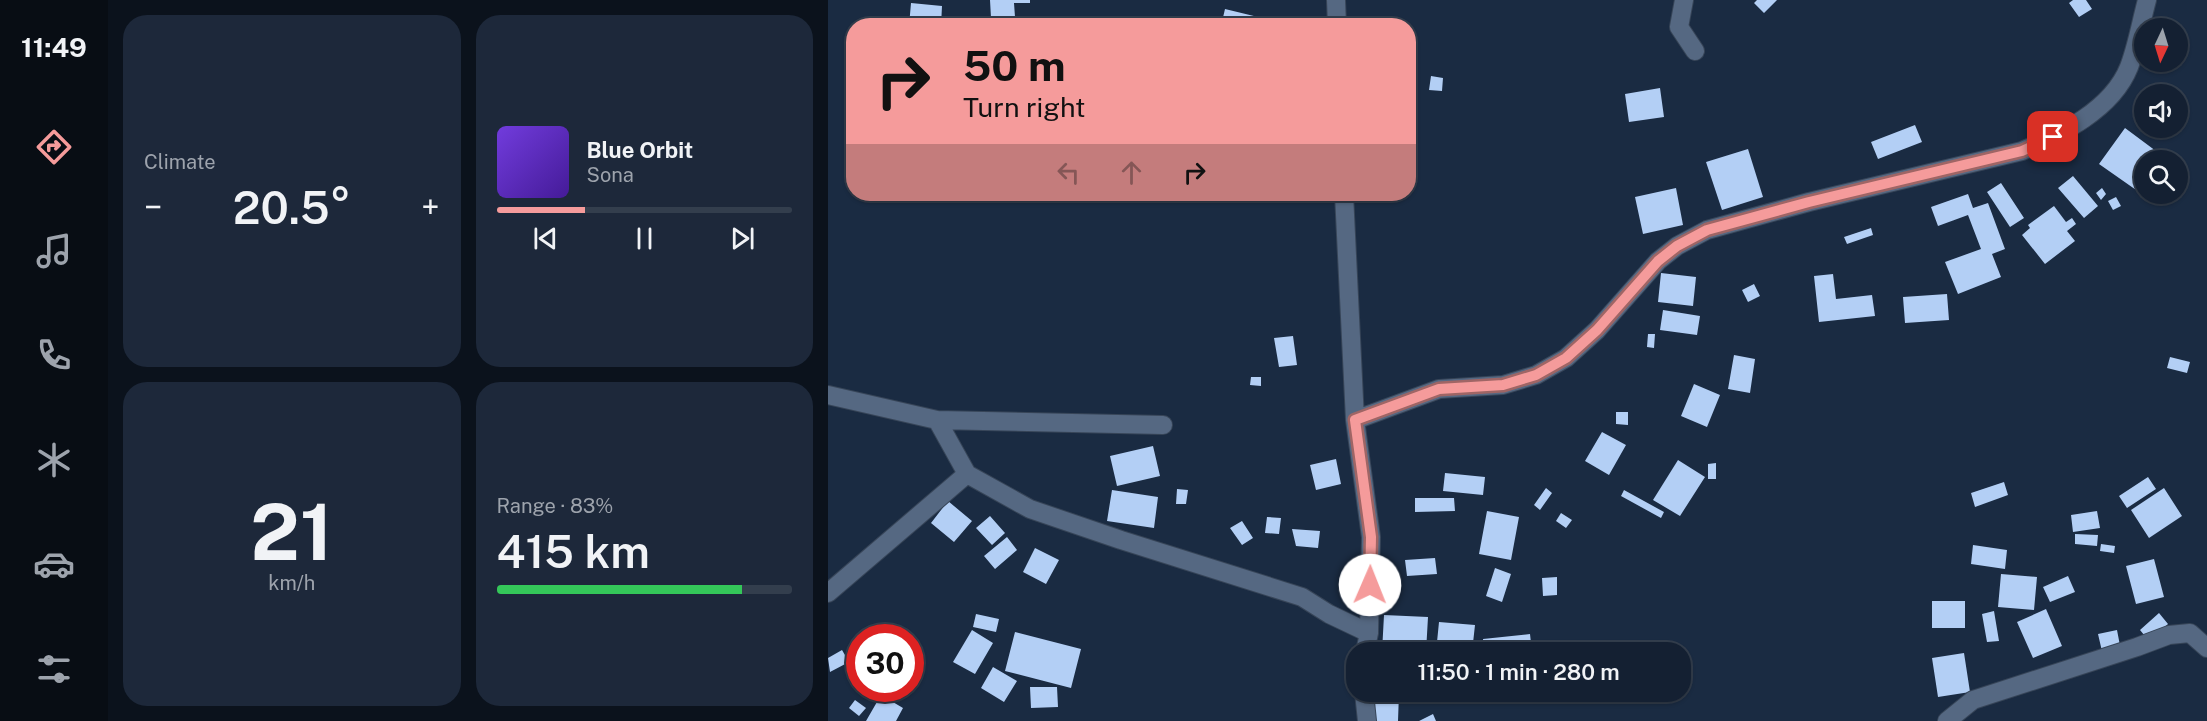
<!DOCTYPE html>
<meta charset="utf-8">
<style>
body{margin:0;font-family:"Public Sans",sans-serif;background:#1d283a;color:#f1f3f6;height:100vh;display:flex;flex-direction:column;font-size:22px;white-space:nowrap}
*{box-sizing:border-box;margin:0}
p{font-size:20px;color:#9da3ac}
.icon{flex:none;width:33px;height:33px;fill:none;stroke:currentColor;stroke-width:2;stroke-linecap:round;stroke-linejoin:round}
.map{position:relative;flex:1;overflow:hidden}
.side{display:flex;flex-direction:column;gap:15px;padding:15px;background:#0b121c;width:720px}
.side>*{flex:none}
.banner{position:absolute;left:18px;top:18px;width:570px;height:183px;border-radius:24px;box-shadow:0 2px 4px #0004,0 0 0 2px #333e4d;background:#f59b9b;color:#111;overflow:hidden}
.needle{width:39px;rotate:184deg}
.tools{position:absolute;left:1306px;top:18px;display:grid;gap:12px}
.tools a{display:grid;place-items:center;width:54px;height:54px;border-radius:50%;background:#142032;box-shadow:0 2px 4px #0004,0 0 0 2px #333e4d;font-size:30px}
.speed{position:absolute;left:18px;top:624px;display:flex;gap:12px;font-size:30px;font-weight:700;text-align:center}
.speed>*{display:grid;place-content:center;width:78px;height:78px;border-radius:50%;background:#142032;box-shadow:0 2px 4px #0004,0 0 0 2px #333e4d;line-height:1}
.speed .limit{border:9px solid #d22;background:#fff;color:#111}
.pin{position:absolute;display:grid;place-items:center;width:51px;height:51px;color:#fff;margin:-26px;border-radius:12px;box-shadow:0 3px 9px #0006}
.me{position:absolute;width:66px;margin:-33px;rotate:1deg;stroke-linejoin:round;filter:drop-shadow(0 0 4px #0008)}
.turn{display:flex;align-items:center;gap:21px;height:126px;padding:0 18px;font-size:27px}
.turn .icon{width:78px;height:78px;stroke-width:2.5}
.turn b{display:block;font-size:42px;line-height:51px}
.lanes{display:flex;align-items:center;height:57px;padding:0 18px;background:#0003;justify-content:center;gap:30px;direction:ltr}
.lanes .off{opacity:.35}
.big{font-size:45px;font-weight:600;line-height:1.1}
.side .widget{flex:1;display:flex;flex-direction:column;justify-content:center;gap:9px;min-width:0;padding:0 21px;border-radius:24px;background:#1d283a}
.side .dial{align-items:center;gap:0}
.dial b{font-size:78px;line-height:1}
.song{display:flex;align-items:center;gap:18px}
.cover{width:72px;height:72px;border-radius:9px;background:linear-gradient(135deg,hsl(260 70% 55%),hsl(260 70% 35%))}
.played{height:6px;border-radius:3px;background:linear-gradient(90deg,#f59b9b 30%,#333e4d 30%)}
.keys{display:flex;justify-content:space-around;direction:ltr}
.heat{display:flex;justify-content:space-between;align-items:center;font-size:33px;direction:ltr}
.charge{height:9px;border-radius:4px;background:linear-gradient(90deg,#34c759 83%,#333e4d 0)}
.side .tiles{flex:1;display:grid;gap:15px;grid-template-columns:repeat(2,1fr)}
.trip{position:absolute;left:518px;top:642px;width:345px;height:60px;border-radius:24px;background:#142032;box-shadow:0 2px 4px #0004,0 0 0 2px #333e4d;font-weight:600;line-height:60px;text-align:center}
main{display:flex;flex:1;min-height:0}
.tab-bar{display:flex;flex-direction:column;width:108px;justify-content:space-around;align-items:center;background:#080d14;color:#9da3ac}
.tab-bar .icon{width:42px;height:42px}
.tab-bar .selected{color:#f59b9b}
.tab-bar b{font-size:27px;color:#f1f3f6}
.map>svg:first-child{display:block}
</style>
<main>
<nav class="tab-bar">
<b>11:49</b>
<svg class="icon selected" aria-label="directions" viewBox="0 0 24 24"><path d="M12 3l9 9-9 9-9-9zM9 14v-3h6M13 9l2 2-2 2"/></svg>
<svg class="icon" aria-label="music" viewBox="0 0 24 24"><path d="M9 18V5l10-2v13"/><circle cx="6" cy="18" r="3"/><circle cx="16" cy="16" r="3"/></svg>
<svg class="icon" aria-label="phone" viewBox="0 0 24 24"><path d="M5 4h4l2 5-3 2q2 4 5 5l2-3 5 2v4C11 20 4 13 5 4z"/></svg>
<svg class="icon" aria-label="climate" viewBox="0 0 24 24"><path d="M12 3v18M4 7l16 10M4 17L20 7"/></svg>
<svg class="icon" aria-label="car" viewBox="0 0 24 24"><path d="M5 17H2v-5l4-1 3-4h7l3 4 3 1v5h-3M9 17h6M6 11h13"/><circle cx="7" cy="17" r="2"/><circle cx="17" cy="17" r="2"/></svg>
<svg class="icon" aria-label="filters" viewBox="0 0 24 24"><path d="M4 7h16M4 17h16"/><circle cx="9" cy="7" r="2"/><circle cx="15" cy="17" r="2"/></svg>
</nav>
<section class="side">
<div class="tiles">
<div class="widget"><p>Climate</p>
<div class="heat"><a>−</a><b class="big">20.5°</b><a>+</a></div>
</div>
<div class="widget">
<div class="song"><i class="cover"></i><div><b>Blue Orbit</b><p>Sona</p></div></div>
<div class="played"></div>
<div class="keys"><svg class="icon" aria-label="previous" viewBox="0 0 24 24"><path d="M18 5L8 12l10 7zM5 5v14"/></svg><svg class="icon" aria-label="pause" viewBox="0 0 24 24"><path d="M8 5v14M16 5v14"/></svg><svg class="icon" aria-label="next" viewBox="0 0 24 24"><path d="M6 5l10 7-10 7zM19 5v14"/></svg></div>
</div>
<div class="widget dial"><b>21</b><p>km/h</p></div>
<div class="widget"><p>Range · 83%</p><b class="big">415 km</b><div class="charge"></div></div>
</div>
</section>
<div class="map">
<svg width="1379" height="721" viewBox="0 0 1379 721">
<rect width="100%" height="100%" fill="#1a2b42"/>
<path fill="#b3cff5" d="M162,0H202V3H186L187,17L163,18Z
M929,0H949L936,13L926,3Z
M1245,0H1258L1264,9L1251,17L1241,3Z
M83,3L114,6L113,26H81Z
M397,9L430,17L428,26H393Z
M603,76L615,78L614,91L601,90Z
M832,88L836,117L801,122L797,94Z
M1087,125L1094,142L1050,159L1043,142Z
M1297,128L1336,157L1334,160H1317V184L1311,192L1271,164Z
M920,149L935,197L894,210L878,162Z
M1245,176L1270,206L1256,218L1230,188Z
M1173,183L1196,218L1182,227L1159,192Z
M848,188L855,225L815,234L807,197Z
M1274,188L1278,194L1273,200L1268,193Z
M1140,194L1145,208L1160,203L1177,249L1164,254L1173,277L1130,294L1117,262L1153,249L1140,215L1110,226L1103,207Z
M1288,197L1293,206L1285,210L1280,201Z
M1226,206L1238,222L1244,218L1248,224L1239,231L1247,241L1217,264L1194,235L1202,228L1200,225Z
M1043,228L1045,235L1019,244L1016,237Z
M833,273L868,277L865,306L830,302Z
M1005,274L1008,299L1044,295L1047,316L991,322L986,276Z
M926,284L932,296L920,302L914,290Z
M1119,294L1121,320L1077,323L1075,297Z
M835,310L872,316L869,335L832,330Z
M820,334H827L826,348L819,347Z
M465,336L469,365L451,367L446,338Z
M906,355L927,359L922,393L900,389Z
M1342,357L1362,362L1359,373L1339,368Z
M423,377H433V386L422,385Z
M866,384L892,395L879,427L853,416Z
M788,412H800V425L788,424Z
M774,432L798,445L781,475L757,461Z
M325,446L332,476L289,486L282,456Z
M508,459L513,484L488,490L482,465Z
M850,460L877,477L852,516L825,500Z
M888,463V479H880V464Z
M617,473L657,477L655,495L615,491Z
M1320,477L1328,489L1299,508L1291,496Z
M1176,482L1180,495L1147,507L1143,493Z
M718,488L724,493L712,510L706,505Z
M1336,488L1354,516L1321,538L1303,510Z
M349,489L360,490L358,504H348Z
M284,490L330,497L326,528L279,521Z
M796,490L836,512L833,518L793,496Z
M587,498H626L627,511L587,512Z
M120,501L144,521L126,542L103,523Z
M659,511L691,517L683,560L651,554Z
M1269,511L1272,528L1245,532L1243,515Z
M733,513L744,520L738,528L728,521Z
M162,516L177,533L164,545L148,528Z
M439,517L453,518L451,534L437,533Z
M414,521L425,538L414,545L402,528Z
M464,529L492,531L490,548L468,546Z
M1247,534L1270,535L1269,546L1247,544Z
M179,537L189,550L167,569L156,556Z
M1273,544L1287,546L1286,553L1272,551Z
M1145,545L1179,550L1177,569L1143,564Z
M207,548L231,560L218,584L195,572Z
M607,558L609,574L579,576L577,560Z
M1326,559L1336,597L1308,604L1298,566Z
M667,568L683,574L674,602L658,596Z
M1173,574L1209,577L1206,610L1170,607Z
M1240,576L1247,592L1222,602L1215,587Z
M729,577V595L715,596L714,578Z
M1104,601H1137V628H1104Z
M1218,609L1234,646L1205,658L1189,622Z
M1166,611L1171,641L1159,642L1154,614Z
M1331,613L1340,624L1321,641L1312,630Z
M148,614L171,619L168,632L145,627Z
M556,615L600,617L598,652H554Z
M611,622L647,625L644,652H608Z
M144,630L165,643L147,674L125,662Z
M1289,630L1294,656L1276,660L1270,634Z
M187,632L253,649L243,688L177,671Z
M702,634L704,652H656L655,639Z
M733,641L747,643L745,652H731Z
M14,650L21,662L2,672L0,658Z
M1136,653L1142,692L1110,697L1104,658Z
M165,667L189,681L176,702L153,688Z
M202,687H229L230,707L203,708Z
M725,692H745L737,701Z
M544,693H571L570,721H544Z
M53,695L75,708L68,721H38Z
M27,700L38,708L31,716L21,708Z
M605,714L608,721H591Z"/>
<g fill="none" stroke-linecap="round" stroke-linejoin="round">
<defs>
<path id="minor" d="M508,0L509,26
M856,0L851,27L867,51
M516,194L527,420L543,537L541,633L537,652
M0,395L109,420L335,425
M109,420L139,474L202,509L293,540L474,597L501,614L541,633
M527,420L611,389L675,385L708,375L738,358L769,330L830,261L849,246L879,230L981,202L1194,151C1233,134 1284,110 1301,67C1309,46 1313,22 1319,0
M0,593L139,474
M536,692L539,721
M1119,721L1145,700L1309,647L1341,635L1362,633L1379,648"/>
</defs>
<use href="#minor" stroke="#374558" stroke-width="20"/>
<use href="#minor" stroke="#556882" stroke-width="18"/>
</g>
<g fill="none" stroke-linecap="round" stroke-linejoin="round">
<defs>
<path id="route" d="M542,585L543,537L527,420L611,389L675,385L708,375L738,358L769,330L830,261L849,246L879,230L981,202L1194,151L1225,137"/>
</defs>
<use href="#route" stroke="#9f6565" stroke-width="15"/>
<use href="#route" stroke="#f59b9b" stroke-width="10"/>
</g>
</svg>
<div class="tools">
<a><svg class="needle" viewBox="-14 -14 28 28"><path d="M0-13l5 13h-10z" fill="#e53935"/><path d="M0 13l5-13h-10z" fill="#9da3ac"/></svg></a>
<a><svg class="icon" aria-label="sound" viewBox="0 0 24 24"><path d="M4 9h4l5-4v14l-5-4H4zM17 9q2 3 0 6"/></svg></a>
<a><svg class="icon" aria-label="search" viewBox="0 0 24 24"><circle cx="10" cy="10" r="6"/><path d="M15 15l6 6"/></svg></a>
</div>
<div class="speed"><div class="limit">30</div></div>
<div class="pin" style="left:1225px;top:137px;background:#d93025"><svg class="icon" aria-label="arrive" viewBox="0 0 24 24"><path d="M6 21V4h12l-3 4 3 4H6"/></svg></div>
<svg class="me" style="left:542px;top:585px" viewBox="-20 -20 40 40"><circle r="19" fill="#fff"/><path d="M0-13L10 11 0 6-10 11z" fill="#f59b9b"/></svg>
<div class="trip">11:50 · 1 min · 280 m</div>
<div class="banner">
<div class="turn"><svg class="icon" aria-label="right" viewBox="0 0 24 24"><path d="M7 20v-9h11M14 6l5 5-5 5"/></svg><div><b>50 m</b>Turn right</div></div>
<div class="lanes"><svg class="icon off" aria-label="left" viewBox="0 0 24 24"><path d="M17 20v-9H6M10 6l-5 5 5 5"/></svg><svg class="icon off" aria-label="ahead" viewBox="0 0 24 24"><path d="M12 20V5M6 11l6-6 6 6"/></svg><svg class="icon" aria-label="right" viewBox="0 0 24 24"><path d="M7 20v-9h11M14 6l5 5-5 5"/></svg></div>
</div>
</div>
</main>
